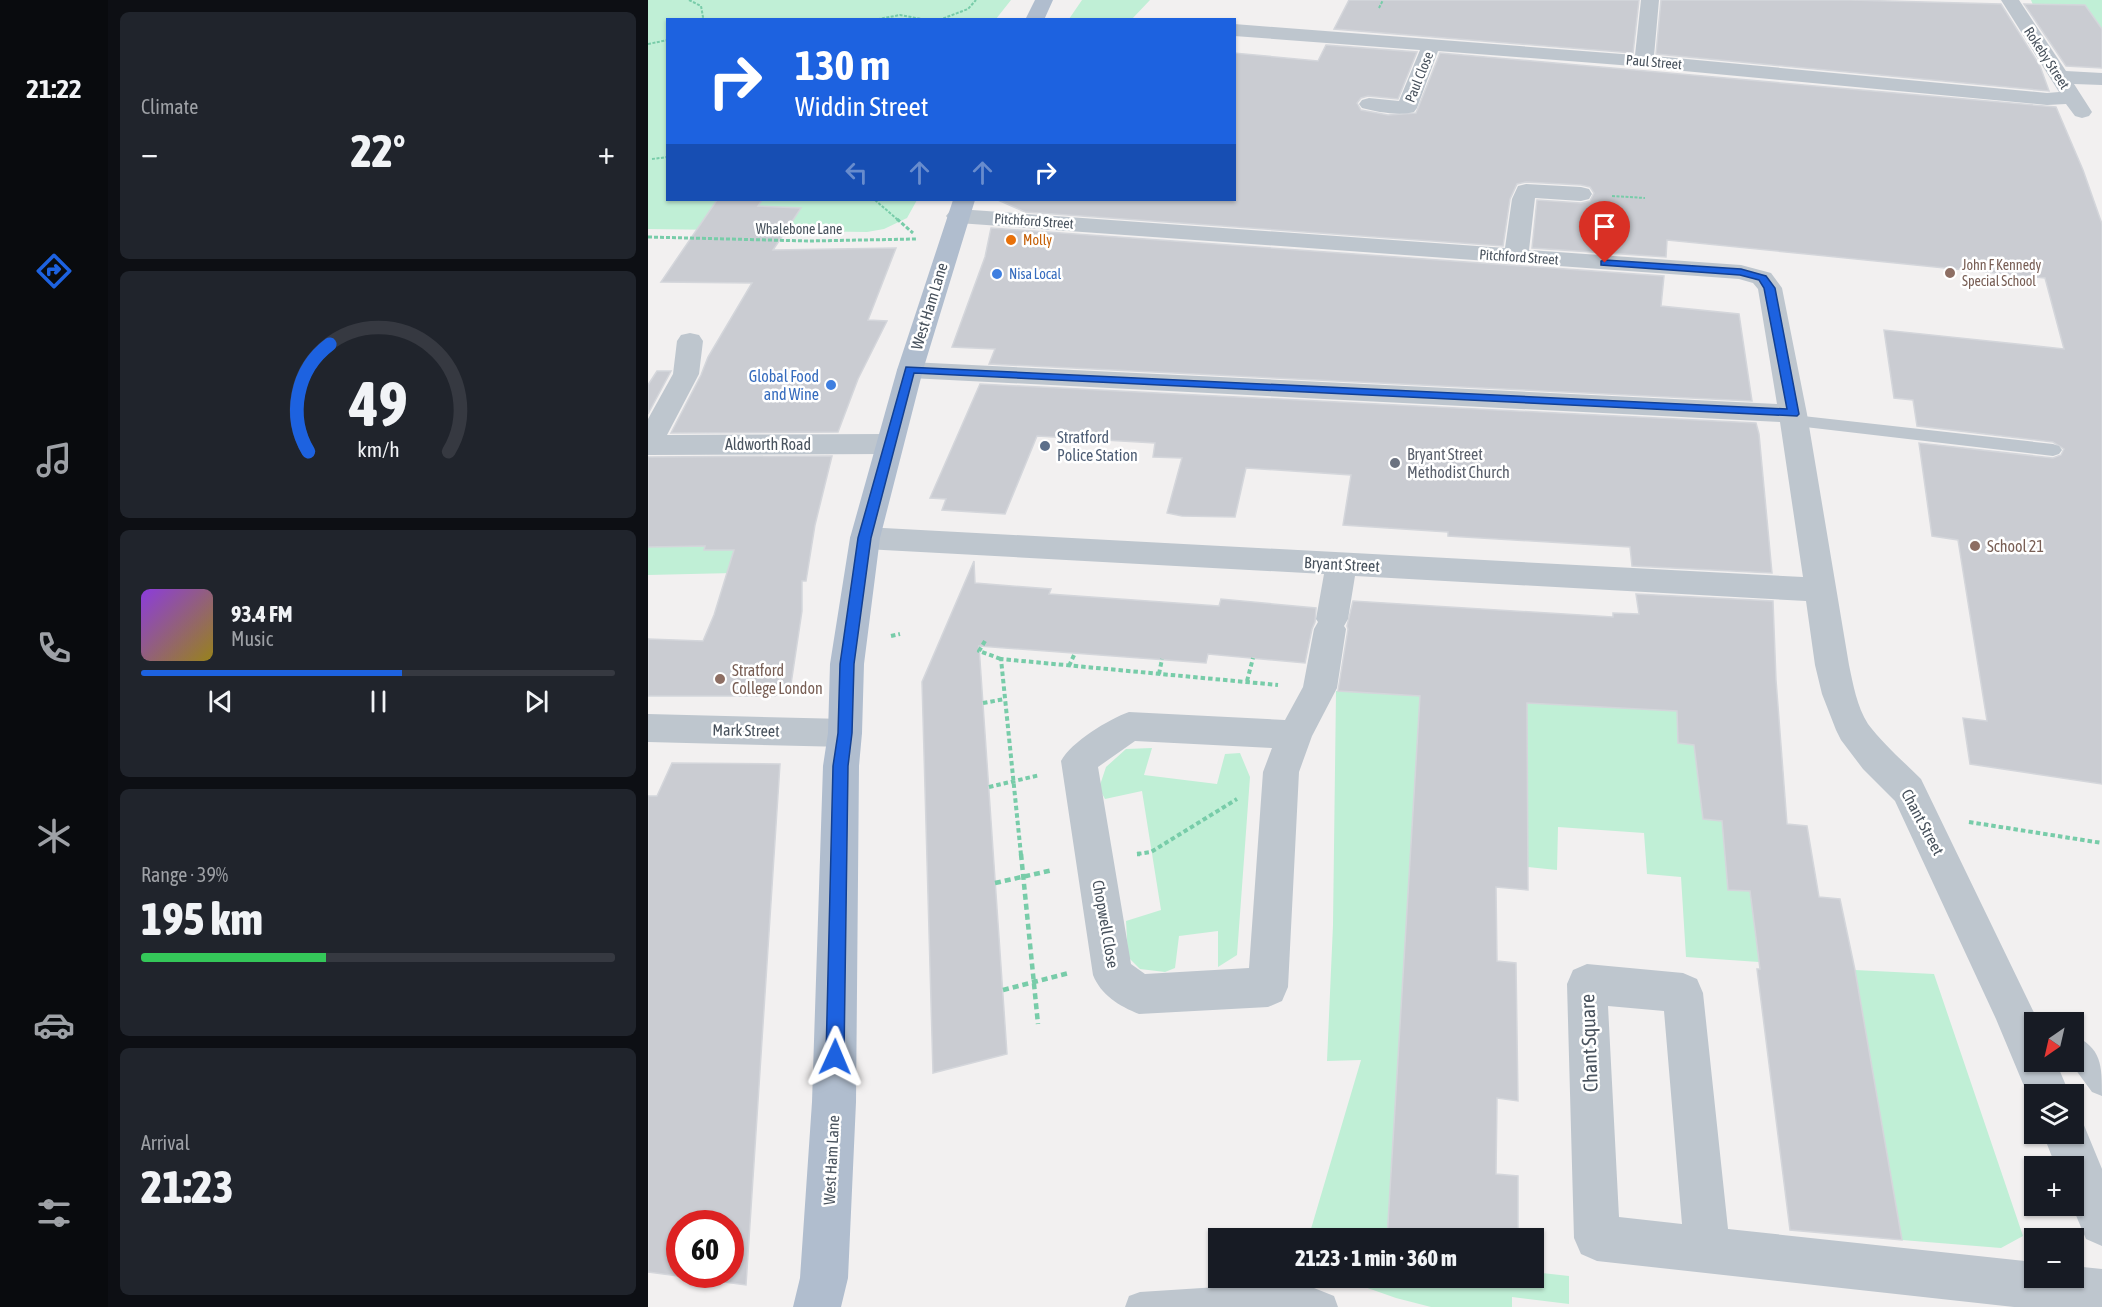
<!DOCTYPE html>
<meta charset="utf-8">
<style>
body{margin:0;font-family:"Asap Condensed",sans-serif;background:#20242c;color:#f1f3f6;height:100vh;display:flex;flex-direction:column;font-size:22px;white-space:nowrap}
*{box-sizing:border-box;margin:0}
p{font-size:20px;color:#9ea1a6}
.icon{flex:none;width:33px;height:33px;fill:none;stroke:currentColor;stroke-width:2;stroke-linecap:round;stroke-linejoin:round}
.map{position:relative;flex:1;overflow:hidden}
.sheet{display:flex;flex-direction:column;gap:12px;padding:12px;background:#0d0f14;width:540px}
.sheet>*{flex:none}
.top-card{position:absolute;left:18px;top:18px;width:570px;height:183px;border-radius:0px;box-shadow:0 2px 4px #0004;background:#1d62e0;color:#fff;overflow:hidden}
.needle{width:39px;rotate:214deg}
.fabs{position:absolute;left:1376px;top:1012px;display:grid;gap:12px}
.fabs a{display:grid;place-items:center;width:60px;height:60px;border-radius:0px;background:#171b24;box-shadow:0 2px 4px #0004;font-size:30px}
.speed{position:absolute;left:18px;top:1210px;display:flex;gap:12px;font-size:30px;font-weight:700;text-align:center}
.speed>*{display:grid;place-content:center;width:78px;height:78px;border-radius:50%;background:#171b24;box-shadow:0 2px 4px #0004;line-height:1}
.speed .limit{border:9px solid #d22;background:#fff;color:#111}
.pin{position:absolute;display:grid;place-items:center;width:51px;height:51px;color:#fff;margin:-62px -26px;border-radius:50% 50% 50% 0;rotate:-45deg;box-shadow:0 0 6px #0007}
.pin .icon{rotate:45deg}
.me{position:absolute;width:66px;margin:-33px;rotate:1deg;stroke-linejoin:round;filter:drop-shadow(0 0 4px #0008)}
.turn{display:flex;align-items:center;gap:21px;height:126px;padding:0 30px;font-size:27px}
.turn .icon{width:78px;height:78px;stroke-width:2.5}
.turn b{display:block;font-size:42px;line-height:51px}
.lanes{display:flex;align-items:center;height:57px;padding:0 30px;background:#0003;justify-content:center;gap:30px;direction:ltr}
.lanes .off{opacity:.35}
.big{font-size:45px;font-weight:800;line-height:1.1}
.sheet .widget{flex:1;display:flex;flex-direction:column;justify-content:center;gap:9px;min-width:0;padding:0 21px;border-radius:9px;background:#20242c}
.sheet .dial{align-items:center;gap:0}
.dial svg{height:156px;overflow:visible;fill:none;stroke:#363941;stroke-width:7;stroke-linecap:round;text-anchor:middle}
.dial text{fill:#f1f3f6;stroke:none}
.song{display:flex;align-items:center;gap:18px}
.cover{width:72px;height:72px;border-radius:9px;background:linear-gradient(135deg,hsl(270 70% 55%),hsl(50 70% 35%))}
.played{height:6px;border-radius:3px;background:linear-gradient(90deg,#1d62e0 55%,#363941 55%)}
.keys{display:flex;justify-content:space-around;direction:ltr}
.heat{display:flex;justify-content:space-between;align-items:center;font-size:33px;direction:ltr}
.charge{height:9px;border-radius:4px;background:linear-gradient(90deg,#34c759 39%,#363941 0)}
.trip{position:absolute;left:560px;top:1228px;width:336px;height:60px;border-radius:0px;background:#171b24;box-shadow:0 2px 4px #0004;font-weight:800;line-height:60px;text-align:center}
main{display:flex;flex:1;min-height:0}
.dock{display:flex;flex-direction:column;width:108px;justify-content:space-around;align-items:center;background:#090b0e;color:#9ea1a6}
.dock .icon{width:42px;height:42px}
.dock .selected{color:#1d62e0}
.dock b{font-size:27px;color:#f1f3f6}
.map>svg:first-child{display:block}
</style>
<main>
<nav class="dock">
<b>21:22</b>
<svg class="icon selected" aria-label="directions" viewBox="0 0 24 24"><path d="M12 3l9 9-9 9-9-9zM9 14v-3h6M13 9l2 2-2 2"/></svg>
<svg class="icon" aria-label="music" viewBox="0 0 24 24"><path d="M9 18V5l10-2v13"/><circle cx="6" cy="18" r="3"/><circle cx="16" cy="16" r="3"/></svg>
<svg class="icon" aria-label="phone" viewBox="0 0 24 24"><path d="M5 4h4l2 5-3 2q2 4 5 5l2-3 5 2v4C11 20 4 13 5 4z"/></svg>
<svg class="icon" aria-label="climate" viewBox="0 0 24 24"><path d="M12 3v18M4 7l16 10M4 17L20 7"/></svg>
<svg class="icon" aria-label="car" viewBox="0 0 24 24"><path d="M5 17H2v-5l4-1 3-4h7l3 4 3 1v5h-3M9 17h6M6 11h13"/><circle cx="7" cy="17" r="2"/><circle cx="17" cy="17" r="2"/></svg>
<svg class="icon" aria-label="filters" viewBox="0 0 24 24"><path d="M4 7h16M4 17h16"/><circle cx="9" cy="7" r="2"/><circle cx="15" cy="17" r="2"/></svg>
</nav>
<section class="sheet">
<div class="widget"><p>Climate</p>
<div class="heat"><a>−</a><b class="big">22°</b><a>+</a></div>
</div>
<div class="widget dial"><svg viewBox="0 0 100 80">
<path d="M14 69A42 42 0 1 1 86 69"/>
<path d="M14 69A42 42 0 0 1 25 14" stroke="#1d62e0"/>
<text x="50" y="56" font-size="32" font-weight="700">49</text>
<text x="50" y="72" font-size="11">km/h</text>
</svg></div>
<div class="widget">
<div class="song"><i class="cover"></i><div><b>93.4 FM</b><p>Music</p></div></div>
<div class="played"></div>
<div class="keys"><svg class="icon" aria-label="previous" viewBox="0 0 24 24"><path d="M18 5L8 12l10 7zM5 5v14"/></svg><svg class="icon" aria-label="pause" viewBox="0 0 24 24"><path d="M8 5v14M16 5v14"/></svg><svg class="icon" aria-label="next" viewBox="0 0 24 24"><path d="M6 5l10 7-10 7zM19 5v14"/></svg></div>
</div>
<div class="widget"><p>Range · 39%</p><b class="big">195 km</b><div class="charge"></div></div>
<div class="widget"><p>Arrival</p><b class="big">21:23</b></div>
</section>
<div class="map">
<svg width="1454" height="1307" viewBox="0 0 1454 1307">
<rect width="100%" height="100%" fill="#f2f0f0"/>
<path fill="#c0efd6" d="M0,0H363L348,19L20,20V200H269L259,218L236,229L219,232L0,229Z
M434,0H502L484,19H421Z
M1383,0H1454V45L1448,21L1437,5H1385Z
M65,529L56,550L95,549L86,573L0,575V547Z
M688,691L772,696L739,1239H660L713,1060L679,1061L685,925Z
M1076,695L1029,720L1030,743L1078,749L1047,755L1055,819L1074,821L1080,889L1102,891L1111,962L1038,957L1033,877L999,874L996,833L910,827L909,870L880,867L872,702Z
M504,748L496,775L569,784L577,754L592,753L602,777L589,955L570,967V931L531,936L527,968L517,972L492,969L480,957L478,921L513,910L494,791L457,799L451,788L458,767L478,749Z
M1207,970L1286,974L1375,1236L1353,1248L1254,1240Z
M885,1272L921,1276V1304L864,1297V1307H783L748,1298L691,1278H885Z"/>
<path fill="#caccd2" stroke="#d4d6db" stroke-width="1.5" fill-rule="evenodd" d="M701,0H991L985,53L686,29Z
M1013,0H1202L1353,4L1392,66L1401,91L1008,54Z
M1376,4L1437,5L1454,29V68L1418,66Z
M678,45L769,52L750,99L720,96L713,98L709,103L713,110L740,115L768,113L792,53L1408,107L1435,170L1454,224V784L1322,764L1315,718L1339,721L1310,540L1284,536L1271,443L1405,458L1413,455L1416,449L1405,442L1269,426L1265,400L1246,398L1236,330L1416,349L1397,278L1019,240L1018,257L884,248L889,200L933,203L942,201L946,193L942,187L933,185L878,182L869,184L862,199L855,246L377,212L350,200H586V53L670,61Z
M69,200H114L110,206L153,208L125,250L248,248L220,320L239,321L210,379L190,432L23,433L53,375L60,357L104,283L13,282Z
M343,228L1016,276L1013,306L1091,314L1104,401L341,364L347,349L304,347L337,257Z
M9,371H23L0,414V385Z
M332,384L1108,423L1111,434L1124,573L984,566L982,547L800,536V532L695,525L703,475L598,468L587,517L534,516L519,513L534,458L505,457L507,443L389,436L357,514L294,510L298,499L282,498Z
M184,456L167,525L158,581H154V611L143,684L127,696H0V639L55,641L66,615L86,550H56L57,546L0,547V457Z
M326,561L327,583L403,589L401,594L571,606L573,599L668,608L667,622L664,629L657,663L560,654L558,663L331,646L359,1054L285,1073L274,682Z
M988,594L1125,601L1128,680L1139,824L1159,826L1171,897L1192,899L1207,970L1254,1240L1142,1230L1109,969H1112L1102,891L1080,890L1074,821L1055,819L1046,745L1030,743L1029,711L879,703L880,890L848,887L849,961L868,963L870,1101L849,1098L848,1174L870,1176V1239H739L772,696L690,691L700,629L699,626L705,601L965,617V613L991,614Z
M24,763L132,764L98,1285L0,1272V796H9ZM32,1224H82V1275H32Z"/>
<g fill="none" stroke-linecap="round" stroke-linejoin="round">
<path stroke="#78cca9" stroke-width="2" stroke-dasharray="3 1.5" stroke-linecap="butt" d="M41,0L53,6L55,17L53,20
M731,8L735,0
M225,20L252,15L279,20
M291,20L320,9L328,0
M0,44L20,40
M4,159L20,157
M964,196L997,198
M227,200L250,220"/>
<path stroke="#78cca9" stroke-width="3" stroke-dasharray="4 2" stroke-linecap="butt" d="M249,219L265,233
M0,237L161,241L268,239"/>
<path stroke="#78cca9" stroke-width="4" stroke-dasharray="4.5 3" stroke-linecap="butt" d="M243,636L252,634
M337,641L331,651L353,659
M421,666L427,653
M511,674L514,659
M599,681L605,658
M335,703L357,699
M341,787L392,775
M1321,822L1454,843
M489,854L503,852L589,799
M373,855L353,659L630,685"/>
<path stroke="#78cca9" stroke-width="4.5" stroke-dasharray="6 4" stroke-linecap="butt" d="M373,854L390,1024
M489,854H492
M347,883L405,870
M355,990L421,973"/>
<path fill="#bec6ce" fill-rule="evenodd" d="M1146,415L1405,444L1411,446L1414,450L1411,454L1405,456L1140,425L1137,421L1140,417Z
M1425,1035C1454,1048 1454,1065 1454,1096L1444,1092L1422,1062H1425Z
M630,1283L656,1284L686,1296L690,1307H477L481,1296L492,1292Z"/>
<path fill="#bec6ce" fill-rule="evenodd" d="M993,0H1011L1006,56L1399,93L1411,92L1353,0H1371L1418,71L1454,73V85L1426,84L1444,112L1441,116L1434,118L1427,116L1418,104L1399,105L972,65L790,51L769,108L766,112C751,116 729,112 714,108L711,104L714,100L721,98L751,101L772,50L586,36V24L987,55Z
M878,184L933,187L941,189L944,194L941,199L933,201L887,198L881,250L1093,265L1123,273L1134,288L1159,414L1201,665C1205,684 1209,707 1220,724C1235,744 1255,761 1273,779L1391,1023H1386V1062H1408L1422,1095H1386V1110L1348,1019L1247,801L1215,769L1193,740L1188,730L1174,694L1167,665L1158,601L707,576L700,619L696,626L698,629L689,688L664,736L651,772L640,987L634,1001L620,1007L491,1014C471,1006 453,995 445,975L413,761C423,742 461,719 481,712L637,720L655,687L666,629L670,622L668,619L676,574L217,549L206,546L202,538L206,530L217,527L1155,577L1132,422L262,378L253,376L249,370L253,364L262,362L1129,404L1110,289L1105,283L1091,279L310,223L302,221L298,216L302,211L310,209L857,248L864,199L870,186ZM487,741L624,748L615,772L601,968L497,974L483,964L450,767Z
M42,333L51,335L55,341L51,374L19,435L240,434L250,437L254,444L250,451L240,454L0,455V419L25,374L29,341L33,335Z
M0,714L197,719L209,723L214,733L209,743L197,747L0,742Z
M939,964L1035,973L1049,979L1055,993L1080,1229L1386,1262V1278H1425V1266L1454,1269V1307H1366L949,1261L933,1254L926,1238L919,984L925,970ZM960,1006L1016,1011L1034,1224L971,1217Z
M1425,1115L1433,1118L1454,1169V1246L1438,1239L1424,1206L1425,1167H1408L1395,1134H1425Z"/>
<path fill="#b0bdce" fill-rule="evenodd" d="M387,0H405L396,20H377Z
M305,200H327L275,370L232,538L216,664L214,733L211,766L208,1102L200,1278L193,1307H145L152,1278L164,1102L175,766L180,733L182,664L202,538L249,370Z"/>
</g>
<path fill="#1d62e0" stroke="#134092" stroke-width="1.5" d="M957,260L1093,269L1118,276L1127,288L1151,414L1149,416L266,373L223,538L206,664L204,733L200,766L196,1057L193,1064L187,1066L181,1064L178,1057L185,766L190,733L192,664L210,538L258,367L1139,409L1116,288L1111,280L1092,275L953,265V261Z"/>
<circle fill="#e8710a" stroke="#fff" stroke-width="2" cx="363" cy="240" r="6"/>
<g fill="#8d6e63" stroke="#fff" stroke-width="2">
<circle cx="1302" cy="273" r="6"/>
<circle cx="1327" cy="546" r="6"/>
<circle cx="72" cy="679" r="6"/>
</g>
<g fill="#3f7fe0" stroke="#fff" stroke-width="2">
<circle cx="349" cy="274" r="6"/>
<circle cx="183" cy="385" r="6"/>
</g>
<circle fill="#5c6f8a" stroke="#fff" stroke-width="2" cx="397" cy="446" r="6"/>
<circle fill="#6b7280" stroke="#fff" stroke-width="2" cx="747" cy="463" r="6"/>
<g text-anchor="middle" stroke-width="5" stroke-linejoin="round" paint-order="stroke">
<g font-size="14" fill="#48525d" stroke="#fff">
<text transform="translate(1399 58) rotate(57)" y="5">Rokeby Street</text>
<text transform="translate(1006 62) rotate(5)" y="5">Paul Street</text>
<text transform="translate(771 77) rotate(-68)" y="5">Paul Close</text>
<text transform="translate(386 221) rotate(4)" y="5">Pitchford Street</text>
<text x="151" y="234">Whalebone Lane</text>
<text transform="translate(871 257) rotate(4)" y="5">Pitchford Street</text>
</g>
<g font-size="14" fill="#c56008" stroke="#fff" text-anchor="start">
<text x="375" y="245">Molly</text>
</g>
<g font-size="14" fill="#785e54" stroke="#fff" text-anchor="start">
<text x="1314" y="270">John F Kennedy<tspan x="1314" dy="16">Special School</tspan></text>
</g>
<g font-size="14" fill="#366cbe" stroke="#fff" text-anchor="start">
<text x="361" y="279">Nisa Local</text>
</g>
<g font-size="16" fill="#48525d" stroke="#fff">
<text transform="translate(281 306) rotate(-73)" y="6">West Ham Lane</text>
<text x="120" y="450">Aldworth Road</text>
<text transform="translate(694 564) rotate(3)" y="6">Bryant Street</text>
<text transform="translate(98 730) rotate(1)" y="6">Mark Street</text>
<text transform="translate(1275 822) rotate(62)" y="6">Chant Street</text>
<text transform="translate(458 924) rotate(80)" y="6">Chopwell Close</text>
<text transform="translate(183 1160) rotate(-87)" y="6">West Ham Lane</text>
</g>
<g font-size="16" fill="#366cbe" stroke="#fff" text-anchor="end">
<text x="171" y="382">Global Food<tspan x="171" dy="18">and Wine</tspan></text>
</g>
<g font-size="16" fill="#4e5e75" stroke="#fff" text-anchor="start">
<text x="409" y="443">Stratford<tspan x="409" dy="18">Police Station</tspan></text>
</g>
<g font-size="16" fill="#5b616d" stroke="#fff" text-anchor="start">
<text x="759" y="460">Bryant Street<tspan x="759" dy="18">Methodist Church</tspan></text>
</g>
<g font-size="16" fill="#785e54" stroke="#fff" text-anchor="start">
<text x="1339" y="552">School 21</text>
<text x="84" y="676">Stratford<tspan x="84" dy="18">College London</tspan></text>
</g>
<g font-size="20" fill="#48525d" stroke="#fff">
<text transform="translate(941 1043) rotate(-92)" y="7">Chant Square</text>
</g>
</g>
</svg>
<div class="fabs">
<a><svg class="needle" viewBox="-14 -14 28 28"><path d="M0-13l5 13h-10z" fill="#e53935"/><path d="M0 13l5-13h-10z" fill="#9ea1a6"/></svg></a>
<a><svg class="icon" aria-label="layers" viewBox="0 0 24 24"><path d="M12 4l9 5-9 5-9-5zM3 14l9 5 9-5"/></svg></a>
<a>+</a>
<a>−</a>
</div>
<div class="speed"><div class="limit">60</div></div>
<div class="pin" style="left:957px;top:263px;background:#d93025"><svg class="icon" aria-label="arrive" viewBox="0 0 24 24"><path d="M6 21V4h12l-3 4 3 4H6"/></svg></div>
<svg class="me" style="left:187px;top:1057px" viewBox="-20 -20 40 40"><path d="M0-17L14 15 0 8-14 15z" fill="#1d62e0" stroke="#fff" stroke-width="4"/></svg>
<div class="trip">21:23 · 1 min · 360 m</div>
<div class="top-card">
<div class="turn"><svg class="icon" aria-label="right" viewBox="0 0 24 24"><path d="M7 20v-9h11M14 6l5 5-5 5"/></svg><div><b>130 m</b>Widdin Street</div></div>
<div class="lanes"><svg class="icon off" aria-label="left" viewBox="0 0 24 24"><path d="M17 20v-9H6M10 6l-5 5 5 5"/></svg><svg class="icon off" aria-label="ahead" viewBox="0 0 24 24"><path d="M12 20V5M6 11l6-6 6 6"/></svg><svg class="icon off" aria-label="ahead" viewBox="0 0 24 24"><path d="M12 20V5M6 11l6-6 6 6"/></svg><svg class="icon" aria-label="right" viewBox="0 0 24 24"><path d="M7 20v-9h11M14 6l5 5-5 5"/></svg></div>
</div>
</div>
</main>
